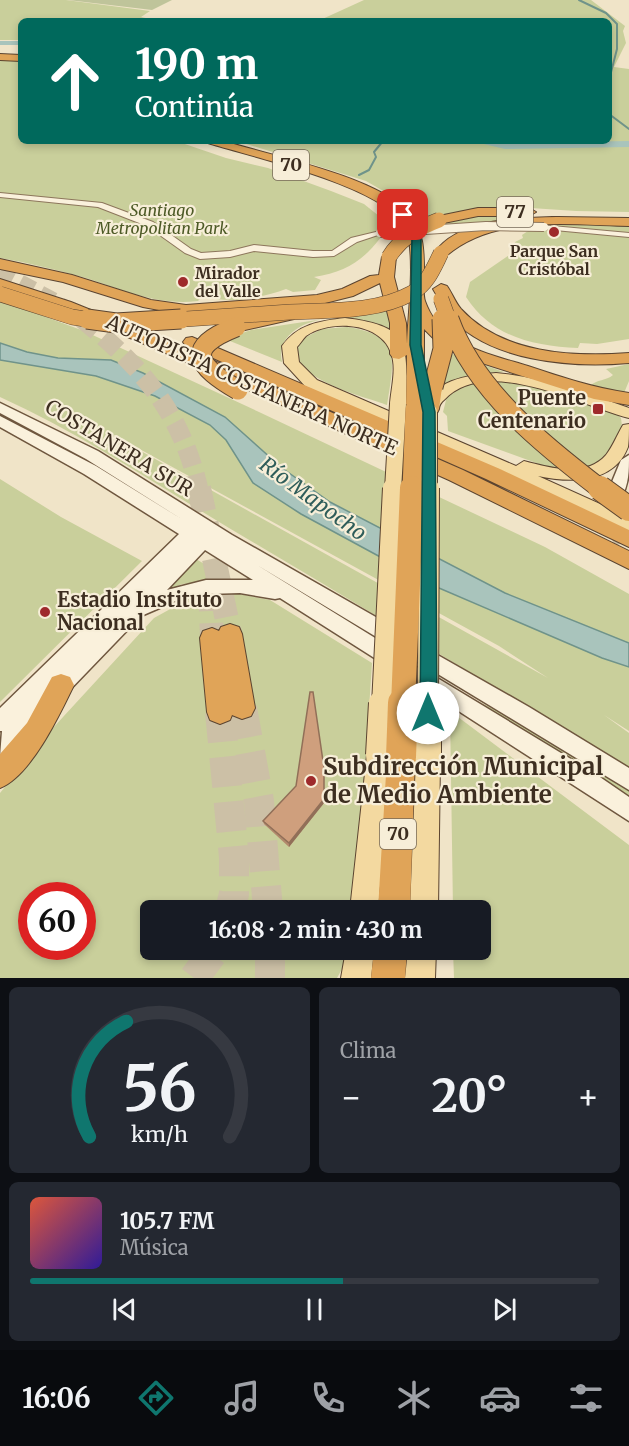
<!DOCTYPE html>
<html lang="es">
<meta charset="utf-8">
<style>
body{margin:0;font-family:Merriweather,serif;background:#242831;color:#f1f3f6;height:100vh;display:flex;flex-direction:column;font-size:22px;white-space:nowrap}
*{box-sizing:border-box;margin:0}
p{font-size:20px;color:#9ea1a6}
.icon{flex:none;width:33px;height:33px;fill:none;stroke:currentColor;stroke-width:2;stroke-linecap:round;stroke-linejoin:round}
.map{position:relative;height:978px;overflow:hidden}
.panel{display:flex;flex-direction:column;gap:9px;padding:9px;background:#0d0f14;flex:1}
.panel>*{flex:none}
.top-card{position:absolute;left:18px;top:18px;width:594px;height:126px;border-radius:9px;box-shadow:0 3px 9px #0003;background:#00695c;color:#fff;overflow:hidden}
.speed{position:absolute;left:18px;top:882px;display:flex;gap:12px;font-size:30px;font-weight:700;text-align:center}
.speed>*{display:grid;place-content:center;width:78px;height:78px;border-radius:50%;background:#171b24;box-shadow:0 3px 9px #0003;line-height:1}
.speed .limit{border:9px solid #d22;background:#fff;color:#111}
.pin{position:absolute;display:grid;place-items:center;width:51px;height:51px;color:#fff;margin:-26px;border-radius:12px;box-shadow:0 3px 9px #0006}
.me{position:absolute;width:66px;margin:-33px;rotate:0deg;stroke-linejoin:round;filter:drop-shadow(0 0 4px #0008)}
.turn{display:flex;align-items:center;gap:21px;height:126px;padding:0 18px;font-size:27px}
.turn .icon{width:78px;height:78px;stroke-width:2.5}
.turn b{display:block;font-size:42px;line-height:51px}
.big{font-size:45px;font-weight:700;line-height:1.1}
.panel .card{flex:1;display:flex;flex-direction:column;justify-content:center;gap:9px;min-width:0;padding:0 21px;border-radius:9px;background:#242831}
.panel .dial{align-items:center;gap:0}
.dial svg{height:156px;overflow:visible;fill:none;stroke:#363941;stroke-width:7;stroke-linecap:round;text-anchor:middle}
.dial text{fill:#f1f3f6;stroke:none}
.song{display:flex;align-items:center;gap:18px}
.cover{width:72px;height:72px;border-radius:9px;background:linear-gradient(135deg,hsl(10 70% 55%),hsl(250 70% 35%))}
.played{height:6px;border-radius:3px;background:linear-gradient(90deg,#0f766e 55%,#363941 55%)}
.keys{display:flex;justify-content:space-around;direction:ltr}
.heat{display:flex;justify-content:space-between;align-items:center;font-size:33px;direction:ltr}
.panel .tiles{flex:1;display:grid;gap:9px;grid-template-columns:1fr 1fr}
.card:last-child{grid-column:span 2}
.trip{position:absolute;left:140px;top:900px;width:351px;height:60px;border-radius:9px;background:#171b24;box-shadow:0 3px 9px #0003;font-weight:700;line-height:60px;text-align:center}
.tabs{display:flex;height:96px;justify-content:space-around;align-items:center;background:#090b0e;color:#9ea1a6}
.tabs .icon{width:42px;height:42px}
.tabs .active{color:#0f766e}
.tabs b{font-size:27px;color:#f1f3f6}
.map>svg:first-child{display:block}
</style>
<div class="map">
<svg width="629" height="978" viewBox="0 0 629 978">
<rect width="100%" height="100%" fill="#f0e4c8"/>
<path fill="#c9cf9b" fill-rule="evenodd" d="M0,0H66L150,11L141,17L159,21H21V40H0Z
M364,0H591L625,26L623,31L626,43L614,67L629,69V212L576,211L501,206L512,223L629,226V339L597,344L580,343L578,348C533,346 492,337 466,297L470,282L512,253L515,242L523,238L522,235L528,231L472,228L381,237C362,262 345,272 314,277L321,280L315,290L293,292L286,289C264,297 240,302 216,299L220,291L206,293L198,301C158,306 123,290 86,278C58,270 29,263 0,258V61H21V141H176L226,158L268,168L331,191L364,204L379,216L385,225L417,220L399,200L366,181L237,141H609V21H318Z
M0,300L84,331L259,412L545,547L629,594V731L604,715L629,733V773C498,688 364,608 229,528C154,483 80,433 0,397ZM114,435L499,646L548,678L114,436Z
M389,306L395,337C380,331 363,321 347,319C320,314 274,329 282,362L225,339L251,330L337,317Z
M347,327C402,335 394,360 387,405C363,396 277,376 302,339L322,329Z
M452,354L504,372C481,373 461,375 442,387Z
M629,364V381L624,393L590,386C597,379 606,381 613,375L606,369Z
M504,381L535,387L615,412L621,418L622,426L607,453L598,462L582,469L550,468L448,431L447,416L443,412L447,396L462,385Z
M0,479L61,517L142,561L0,702Z
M196,559L231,580L182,584L161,594Z
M228,592L270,600L372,663L358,878L353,910H150V950H347L346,962L337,978H0V793L52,729L154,618L192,597ZM32,896H82V946H32Z
M479,702C532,726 582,757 629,790V798L563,754Z
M450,711L629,845V978H454L453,950H480V910H453Z"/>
<path fill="#bfc49a" d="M68,0H172L152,10Z"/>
<path fill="#a9c4bc" stroke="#6f938a" stroke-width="1.5" d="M0,343L27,352L58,358L111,360L143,373L225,417L282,468L330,502L505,593L629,643V667L602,658L432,585L301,514L253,483L226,440L210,425L155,396L96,376L0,360Z"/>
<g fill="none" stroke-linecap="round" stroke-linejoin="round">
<path stroke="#6f938a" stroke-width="2" d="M579,0L606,13L617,24V49L609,80
M609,114L629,129
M359,175L369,170L376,157L374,152L383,141"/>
<path fill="#a9c4bc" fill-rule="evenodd" d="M0,41H21V45H0Z
M471,141L505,143L629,141V147L505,149Z"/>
<path stroke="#ccc0a6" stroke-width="19" stroke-dasharray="19 9" stroke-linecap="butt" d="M616,525L629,555"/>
<path stroke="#ccc0a6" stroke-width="15" stroke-dasharray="15 8" stroke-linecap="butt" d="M0,271L54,300L84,321"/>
<path stroke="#ccc0a6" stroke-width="19" stroke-dasharray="19 9" stroke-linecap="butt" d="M82,319C142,367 182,413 199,490"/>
<path stroke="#ccc0a6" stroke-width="24" stroke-dasharray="24 12" stroke-linecap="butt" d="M199,488L230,634
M210,587L212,638"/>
<path stroke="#ccc0a6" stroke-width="30" stroke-dasharray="30 15" stroke-linecap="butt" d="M242,708L259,801L268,910
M220,712L234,857V894L230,910
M270,950V978
M194,978L215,950"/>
<defs>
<path id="street" d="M0,193L102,203L153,222L191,249L201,253L230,251L254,245L313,251H332L351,238L380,231L384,233L357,242L334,256L313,257L254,251L230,257L200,259L185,253L147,226L98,207L0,197Z
M541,225L629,233V237L544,229H541Z"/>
<path id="secondary" d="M0,403L98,451L232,535L402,632L405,638L402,644L395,646L388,644L257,565L401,654L404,660L401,666L394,668L387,666L280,598L275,599L240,593L206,594L178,600L141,616L8,754L0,757L2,731H0V708L179,534L84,474L0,427V416L96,466L183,520L86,459L0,413ZM205,550L253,580H206L167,590Z
M629,455C629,471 629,484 621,498H609L607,494L621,460Z
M420,645L529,707L629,768V790L413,659L410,653L413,647Z
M419,667L594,773L629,797V821L412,681L409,675L412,669Z"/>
<path id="primary" d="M345,318C412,326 407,345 406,404L398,409L390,404C391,389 397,368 391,353C381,322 330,319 306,336C303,339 300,344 297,347L299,362L317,380L516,466L524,461C550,468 586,478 606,455C613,446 617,435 623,425L629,424C629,431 629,441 628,447C614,484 570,483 538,476L629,517V532L305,386L284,363L282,346C298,324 319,321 345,318Z
M496,373C542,377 585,393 629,408V418C581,406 487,354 444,400C439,404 438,410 435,415H423L421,412C432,380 466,375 496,373Z
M379,744L388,747L391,755L378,910H350L367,755L370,747Z
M428,748L437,751L440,759L438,910H410L416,759L419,751Z
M346,950H374L371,978H341Z
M408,950H436L435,978H405Z"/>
<path id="highway" d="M0,54L21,55V61L0,60Z
M206,141H224C272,156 373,176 406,210C426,230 424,256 424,282C424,288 423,295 425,301C430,315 439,328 452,336C474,352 502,358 528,366C561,377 594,388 629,393V405L594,399L463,357L438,343L424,329V386L433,382L439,383L442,387L439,409L437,413L430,415L422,412L415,415L408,413L406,409L407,355L399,359L393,358L390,354V323L380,283L353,296L317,305L186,315L143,307L63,282L0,269V259L72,275L151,300L186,305L317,295L342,289L370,276L379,275L382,257L389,253L396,257L394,277L406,323L407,344C408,314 416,255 406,229C389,187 252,157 208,143Z
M478,208H529L536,212L529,216H478L439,224L432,220L434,217Z
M557,217L629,218V226C569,225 495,214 446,256H436L434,253C460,218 517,218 557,217Z
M0,279L71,302L180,346L463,470L629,551V569L449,480L168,354L59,308L0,289Z
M441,284L447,286C452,293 455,302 461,309C502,354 573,357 629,353V363C572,368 486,362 447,313C442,306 438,297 433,289Z
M288,311L296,316L294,319L236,332L228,327L230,323Z
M192,337L500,469L629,530V547L486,479L186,346L183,342L186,338Z
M230,624L239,627L242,634L255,708L251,716L242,719L232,715L230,720L220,724L210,720L207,712L200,638L203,631L212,628L219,631L221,627Z
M61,674L70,677L74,685C60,714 31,776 0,788V754L27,723L52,677Z
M401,744L411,748L415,757L410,910H378L387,757L391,748Z
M374,950H407L405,978H371Z"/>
</defs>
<use href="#street" stroke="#8d765c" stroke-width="2"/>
<use href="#secondary" stroke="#6f573f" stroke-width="3"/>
<use href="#primary" stroke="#5b4430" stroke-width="2"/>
<use href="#highway" stroke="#5b4430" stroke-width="2"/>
<use href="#street" fill="#faf1dc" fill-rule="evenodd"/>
<use href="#secondary" fill="#faf1dc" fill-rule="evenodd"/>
<use href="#primary" fill="#f3d9a0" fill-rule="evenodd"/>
<use href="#highway" fill="#e0a458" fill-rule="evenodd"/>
<defs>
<path id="street-bridge" d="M380,233L486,226L544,227"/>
<path id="primary-bridge-far2" d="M393,490L398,404
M429,490V412"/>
<path id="primary-bridge-far1" d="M382,705L393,488
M428,705L429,488"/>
<path id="primary-bridge" d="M379,755L382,703
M428,759V703"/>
<path id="highway-bridge-far3" d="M389,257C401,238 418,228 439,220
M0,294L72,317L98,321
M441,299L449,321
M442,317V321
M157,321C201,318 245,315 290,312C329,310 376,313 412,293C428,283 433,269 441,253"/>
<path id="highway-bridge-far2" d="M87,319L116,323L181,319
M449,319C475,391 543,445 602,490
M236,327C183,348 197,366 238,390
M433,387L443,349L442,319
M412,490L415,409"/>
<path id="highway-bridge-far1" d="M600,488L629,509
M403,705L412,488"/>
<path id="highway-bridge" d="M401,757L403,703"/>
</defs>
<use href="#street-bridge" stroke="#8d765c" stroke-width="10" stroke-linecap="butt"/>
<use href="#primary-bridge-far2" stroke="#5b4430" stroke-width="18" stroke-linecap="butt"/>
<use href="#primary-bridge-far1" stroke="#5b4430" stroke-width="22" stroke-linecap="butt"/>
<use href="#primary-bridge" stroke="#5b4430" stroke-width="28" stroke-linecap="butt"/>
<use href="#highway-bridge-far3" stroke="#5b4430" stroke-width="16" stroke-linecap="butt"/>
<use href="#highway-bridge-far2" stroke="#5b4430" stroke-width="21" stroke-linecap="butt"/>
<use href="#highway-bridge-far1" stroke="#5b4430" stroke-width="26" stroke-linecap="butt"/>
<use href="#highway-bridge" stroke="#5b4430" stroke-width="32" stroke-linecap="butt"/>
<use href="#street-bridge" stroke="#faf1dc" stroke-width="8"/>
<use href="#primary-bridge-far2" stroke="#f3d9a0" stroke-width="16"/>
<use href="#primary-bridge-far1" stroke="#f3d9a0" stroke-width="20"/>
<use href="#primary-bridge" stroke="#f3d9a0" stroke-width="26"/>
<use href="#highway-bridge-far3" stroke="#e0a458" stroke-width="15"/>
<use href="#highway-bridge-far2" stroke="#e0a458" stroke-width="19"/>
<use href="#highway-bridge-far1" stroke="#e0a458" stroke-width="24"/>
<use href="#highway-bridge" stroke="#e0a458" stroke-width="30"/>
</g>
<path fill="#b2896c" d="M324,803L289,847L264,824L263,821Z"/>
<path fill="#916f58" d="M324,799V803L289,847V843Z"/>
<path fill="#cf9f7d" stroke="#916f58" stroke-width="1.5" d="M310,692H313L324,768V799L289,843L263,821L296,786Z"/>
<path fill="#0f766e" stroke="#0a4d48" stroke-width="1.5" d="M403,212L406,213L421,236V345L435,412L437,713L435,718L428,721L422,718L420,713L423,412L410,345L412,236L399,215Z"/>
<g fill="#9e2a2b" stroke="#f7eed8" stroke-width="2">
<circle cx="554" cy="232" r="6"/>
<circle cx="183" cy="282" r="6"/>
<rect x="592" y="403" width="12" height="12" rx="3"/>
<circle cx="45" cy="612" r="6"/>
<circle cx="311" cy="781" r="6"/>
</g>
<g text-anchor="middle" stroke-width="4.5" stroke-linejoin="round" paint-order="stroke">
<g font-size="16" font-style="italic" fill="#4d5a26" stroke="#f7eed8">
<text x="162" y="216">Santiago<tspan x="162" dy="18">Metropolitan Park</tspan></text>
</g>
<g font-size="16" font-weight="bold" fill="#3d2e20" stroke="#f7eed8">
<text x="554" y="257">Parque San<tspan x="554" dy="18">Cristóbal</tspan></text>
<text x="195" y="279" text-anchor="start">Mirador<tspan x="195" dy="18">del Valle</tspan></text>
</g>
<g fill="#f7eed8" stroke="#756857" stroke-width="1.5">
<rect x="273" y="150" width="36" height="30" rx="4.5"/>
<rect x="497" y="197" width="36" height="30" rx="4.5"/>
<rect x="380" y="819" width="36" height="30" rx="4.5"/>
</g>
<g font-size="18" font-weight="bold" fill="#3d2e20">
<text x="291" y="171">70</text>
<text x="515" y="218">77</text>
<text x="398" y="840">70</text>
</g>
<g font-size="20" fill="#3d2e20" stroke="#f7eed8">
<text transform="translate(252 385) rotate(24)" y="7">AUTOPISTA COSTANERA NORTE</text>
<text transform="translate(119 448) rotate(31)" y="7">COSTANERA SUR</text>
</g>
<g font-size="20" font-weight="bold" fill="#3d2e20" stroke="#f7eed8" text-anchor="end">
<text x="586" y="405">Puente<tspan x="586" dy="23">Centenario</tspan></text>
<text x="57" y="607" text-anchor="start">Estadio Instituto<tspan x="57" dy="23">Nacional</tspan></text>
</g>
<g font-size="21" font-style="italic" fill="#2f5d5a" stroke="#f7eed8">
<text transform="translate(313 499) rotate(36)" y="7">Río Mapocho</text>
</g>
<g font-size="24" font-weight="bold" fill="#3d2e20" stroke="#f7eed8" text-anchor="start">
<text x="323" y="775">Subdirección Municipal<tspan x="323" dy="28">de Medio Ambiente</tspan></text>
</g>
</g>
</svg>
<div class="speed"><div class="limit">60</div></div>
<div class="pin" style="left:403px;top:215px;background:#d93025"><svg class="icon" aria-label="arrive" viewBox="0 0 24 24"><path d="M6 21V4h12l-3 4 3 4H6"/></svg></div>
<svg class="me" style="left:428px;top:713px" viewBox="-20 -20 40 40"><circle r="19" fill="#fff"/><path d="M0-13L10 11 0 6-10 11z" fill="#0f766e"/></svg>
<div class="trip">16:08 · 2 min · 430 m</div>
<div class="top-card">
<div class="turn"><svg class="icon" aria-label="ahead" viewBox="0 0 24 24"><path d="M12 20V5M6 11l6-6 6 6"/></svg><div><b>190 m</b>Continúa</div></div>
</div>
</div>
<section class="panel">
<div class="tiles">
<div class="card dial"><svg viewBox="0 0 100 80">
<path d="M14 69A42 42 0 1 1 86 69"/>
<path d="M14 69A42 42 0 0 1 33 10" stroke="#0f766e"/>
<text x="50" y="56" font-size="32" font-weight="700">56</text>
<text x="50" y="72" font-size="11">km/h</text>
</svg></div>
<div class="card"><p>Clima</p>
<div class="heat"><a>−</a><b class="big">20°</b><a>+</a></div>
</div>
<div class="card">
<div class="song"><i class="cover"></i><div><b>105.7 FM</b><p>Música</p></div></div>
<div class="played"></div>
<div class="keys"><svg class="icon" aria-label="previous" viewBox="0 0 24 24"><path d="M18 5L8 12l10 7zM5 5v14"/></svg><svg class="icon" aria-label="pause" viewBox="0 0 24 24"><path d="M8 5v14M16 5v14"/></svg><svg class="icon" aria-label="next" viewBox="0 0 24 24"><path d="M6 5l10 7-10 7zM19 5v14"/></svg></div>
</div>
</div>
</section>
<nav class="tabs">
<b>16:06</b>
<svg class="icon active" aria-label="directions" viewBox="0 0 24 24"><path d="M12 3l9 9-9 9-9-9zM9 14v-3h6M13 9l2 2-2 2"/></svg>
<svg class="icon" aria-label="music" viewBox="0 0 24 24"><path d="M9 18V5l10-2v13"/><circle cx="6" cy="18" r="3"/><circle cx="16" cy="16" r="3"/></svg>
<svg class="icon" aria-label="phone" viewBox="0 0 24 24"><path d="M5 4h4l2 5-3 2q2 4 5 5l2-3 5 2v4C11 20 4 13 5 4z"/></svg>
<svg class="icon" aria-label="climate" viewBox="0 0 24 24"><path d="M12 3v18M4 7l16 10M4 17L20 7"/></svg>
<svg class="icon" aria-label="car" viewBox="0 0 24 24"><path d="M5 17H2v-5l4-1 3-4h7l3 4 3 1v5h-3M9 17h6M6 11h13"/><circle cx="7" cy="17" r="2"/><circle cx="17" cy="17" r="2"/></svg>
<svg class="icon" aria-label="filters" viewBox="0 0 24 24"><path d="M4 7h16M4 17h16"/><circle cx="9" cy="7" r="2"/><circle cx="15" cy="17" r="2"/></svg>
</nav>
